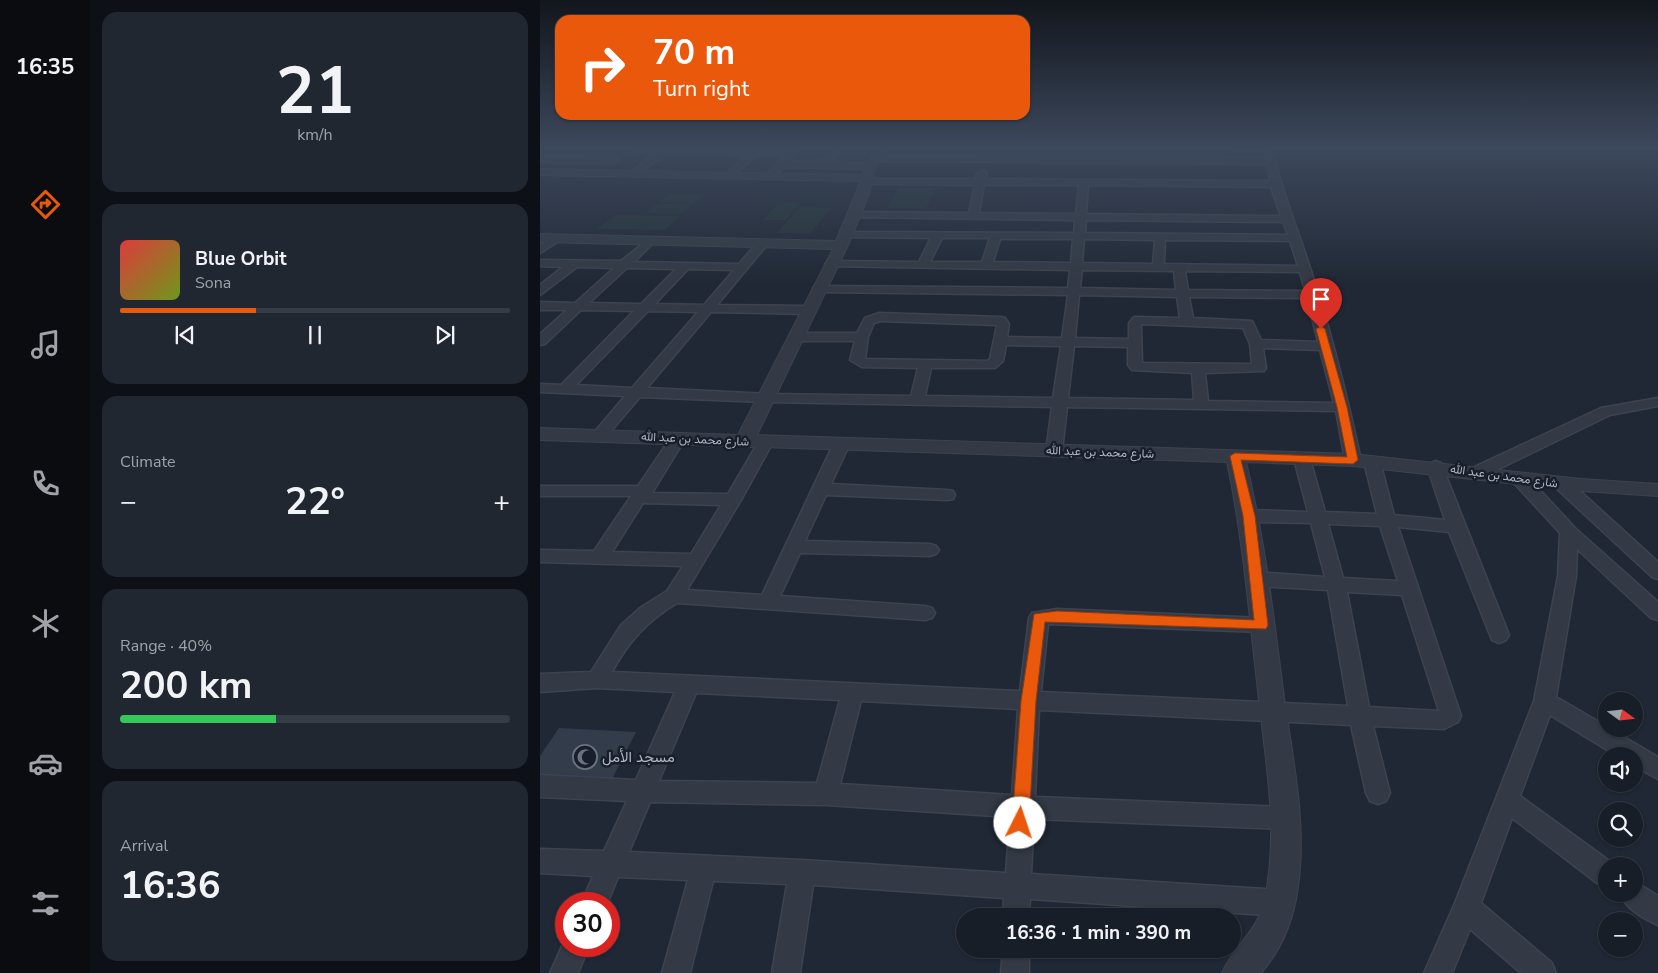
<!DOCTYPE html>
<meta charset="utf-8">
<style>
body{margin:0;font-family:"Nunito Sans",Vazirmatn,sans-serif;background:#212730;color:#f1f3f6;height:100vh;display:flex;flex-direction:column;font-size:19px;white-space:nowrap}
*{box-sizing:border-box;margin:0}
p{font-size:16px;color:#9fa2a8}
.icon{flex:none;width:28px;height:28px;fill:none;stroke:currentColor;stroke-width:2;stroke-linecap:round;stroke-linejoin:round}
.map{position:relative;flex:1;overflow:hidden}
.side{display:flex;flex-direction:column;gap:12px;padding:12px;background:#0d1016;width:450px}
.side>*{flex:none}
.guide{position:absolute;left:15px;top:15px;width:475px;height:105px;border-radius:15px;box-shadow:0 1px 4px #0004,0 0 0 1px #363c45;background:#ea580c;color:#fff;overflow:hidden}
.needle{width:32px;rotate:105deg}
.controls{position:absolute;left:1058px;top:692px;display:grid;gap:10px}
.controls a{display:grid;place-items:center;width:45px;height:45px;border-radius:50%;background:#181e28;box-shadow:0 1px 4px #0004,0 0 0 1px #363c45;font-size:25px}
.speed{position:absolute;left:15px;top:892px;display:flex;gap:10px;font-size:25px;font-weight:700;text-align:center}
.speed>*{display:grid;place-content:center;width:65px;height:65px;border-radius:50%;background:#181e28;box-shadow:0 1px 4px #0004,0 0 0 1px #363c45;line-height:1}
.speed .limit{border:8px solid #d22;background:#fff;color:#111}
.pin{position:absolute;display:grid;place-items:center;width:42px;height:42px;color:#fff;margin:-51px -21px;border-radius:50% 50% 50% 0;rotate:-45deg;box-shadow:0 0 5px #0007}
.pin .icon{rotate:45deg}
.me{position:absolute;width:55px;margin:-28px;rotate:4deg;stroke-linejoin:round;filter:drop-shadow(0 0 4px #0008)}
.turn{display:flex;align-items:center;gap:18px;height:105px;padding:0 15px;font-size:22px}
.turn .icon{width:65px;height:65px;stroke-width:2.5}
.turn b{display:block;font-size:35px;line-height:42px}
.big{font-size:38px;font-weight:700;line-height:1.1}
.side .card{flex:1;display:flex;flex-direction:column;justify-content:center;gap:8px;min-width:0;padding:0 18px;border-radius:15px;background:#212730}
.side .dial{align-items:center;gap:0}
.dial b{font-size:65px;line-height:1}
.song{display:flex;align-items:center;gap:15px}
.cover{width:60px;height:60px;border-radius:8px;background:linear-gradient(135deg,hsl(0 70% 55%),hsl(80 70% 35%))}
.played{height:5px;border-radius:2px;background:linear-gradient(90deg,#ea580c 35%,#363c45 35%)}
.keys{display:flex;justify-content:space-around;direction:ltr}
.heat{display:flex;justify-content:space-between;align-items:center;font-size:28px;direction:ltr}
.charge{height:8px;border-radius:4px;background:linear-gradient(90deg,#34c759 40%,#363c45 0)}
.trip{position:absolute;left:416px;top:908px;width:285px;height:50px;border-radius:25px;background:#181e28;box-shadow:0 1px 4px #0004,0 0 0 1px #363c45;font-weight:700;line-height:50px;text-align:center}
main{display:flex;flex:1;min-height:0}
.menu{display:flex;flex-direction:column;width:90px;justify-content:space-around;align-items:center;background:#0a0c10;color:#9fa2a8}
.menu .icon{width:35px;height:35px}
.menu .selected{color:#ea580c}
.menu b{font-size:22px;color:#f1f3f6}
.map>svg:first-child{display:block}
</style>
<main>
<nav class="menu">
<b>16:35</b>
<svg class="icon selected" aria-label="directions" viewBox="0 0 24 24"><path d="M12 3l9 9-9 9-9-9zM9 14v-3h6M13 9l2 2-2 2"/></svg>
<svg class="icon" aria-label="music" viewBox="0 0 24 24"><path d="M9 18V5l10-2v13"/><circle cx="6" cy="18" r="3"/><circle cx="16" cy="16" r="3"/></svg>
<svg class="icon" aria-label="phone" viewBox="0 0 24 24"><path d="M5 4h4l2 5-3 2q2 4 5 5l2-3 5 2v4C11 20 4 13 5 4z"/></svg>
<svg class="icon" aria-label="climate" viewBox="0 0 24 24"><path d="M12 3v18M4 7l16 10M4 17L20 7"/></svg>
<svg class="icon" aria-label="car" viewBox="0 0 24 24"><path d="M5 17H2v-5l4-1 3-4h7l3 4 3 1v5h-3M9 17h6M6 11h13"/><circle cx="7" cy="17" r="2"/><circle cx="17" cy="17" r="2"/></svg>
<svg class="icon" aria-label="filters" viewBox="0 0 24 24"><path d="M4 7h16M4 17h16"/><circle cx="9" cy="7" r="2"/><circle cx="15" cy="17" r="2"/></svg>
</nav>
<section class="side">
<div class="card dial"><b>21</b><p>km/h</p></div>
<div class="card">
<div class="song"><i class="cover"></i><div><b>Blue Orbit</b><p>Sona</p></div></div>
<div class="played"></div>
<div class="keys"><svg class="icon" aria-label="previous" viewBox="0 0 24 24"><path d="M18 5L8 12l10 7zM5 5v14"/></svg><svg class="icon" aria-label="pause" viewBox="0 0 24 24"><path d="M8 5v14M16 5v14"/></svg><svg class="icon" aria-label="next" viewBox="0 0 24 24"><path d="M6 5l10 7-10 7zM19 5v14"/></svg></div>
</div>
<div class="card"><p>Climate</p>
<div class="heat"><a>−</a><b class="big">22°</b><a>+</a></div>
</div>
<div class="card"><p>Range · 40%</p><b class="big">200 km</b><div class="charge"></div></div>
<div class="card"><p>Arrival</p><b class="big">16:36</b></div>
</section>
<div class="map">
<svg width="1118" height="973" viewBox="0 0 1118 973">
<rect width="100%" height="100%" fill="#202835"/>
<path fill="#223336" d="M359,187L396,188L386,208H347Z
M128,194L163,195L154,203L119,202Z
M238,203H260L246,220H223Z
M117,204H152L143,213H107Z
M259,207L291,208L270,234L237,233Z
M75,215L140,216L125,230L57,229Z"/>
<path fill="#323c4b" d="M19,728L96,732L71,781L53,780L0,774V756Z"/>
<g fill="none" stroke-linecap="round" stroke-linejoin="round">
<defs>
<path id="minor" d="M87,148L213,150L222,148L223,150L256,151L257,153L250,161H282L293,148H301L291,162L330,163L334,166L330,169L244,167L230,179L225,176L246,155H217L190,178L187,177V173L208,155L127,153L94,177L89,174L91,172L116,153H90L87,152Z
M689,148H732C741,190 757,227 770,268C791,330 807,396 821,460L819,463L813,465L805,460L796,411L527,407L522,451L514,456L506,451L512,407L227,402L100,397L65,438L60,440L52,435L85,396L0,392V384L21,385L94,311L41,310L5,344L0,345V334L27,310H0V302L35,303L74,268L37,267L0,295V285L23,267L0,266V260L81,261L110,238L115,241L94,262L199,264L218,242H226V246L177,305L267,306L273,310L267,314L171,312L107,388L227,394L371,396L378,368L322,367L310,360L315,341H255L249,337L255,333H317L325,318L339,313L461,317L465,318L469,324L467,337L522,338L528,295L279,292L273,288L275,286L528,288L530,270L287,266L285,264L291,261L379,262L391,238L305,237L300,234L301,232L534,233L535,220L309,217L308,215L313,212L429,213L435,185L327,184L322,181L324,179H436L437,173L442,170L447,173L445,179L730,181L727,164L335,161L332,160V156L726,158L724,151H693ZM444,185H539L536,214L439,213ZM548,185L731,187L741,216L546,214ZM546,220L743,222L748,235L545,233ZM402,238H450L442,262H390ZM460,239H533L531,263L453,262ZM544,239L615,240L613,264L542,263ZM625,240L750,241L758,266L624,264ZM87,268L136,269L101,304L49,303ZM148,269L194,270L164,305L115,304ZM542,270L634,271L636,290L540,288ZM645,271L760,272L765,291L648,290ZM539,295L637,297L640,318L594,317L589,323V339L535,338ZM649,297L767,298L778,342L721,340L712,321L653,318ZM108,311L158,312L92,388L36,385ZM341,321L457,325L450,359L447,361L325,359L328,337L334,323ZM601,324L703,328L710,344L712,364L602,363ZM466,345L521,346L513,398L385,396L391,368H455L463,361ZM534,346L588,347V365L592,370L652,373L654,400L528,398ZM723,348L780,350L794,403L668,401L665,373L724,371L726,368Z
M0,156L75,157L79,160L75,163L0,162Z
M16,235L21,238L20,240L0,253V245Z
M1118,398V406L1070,415L942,477H930L928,473L930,469L1061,408Z
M137,434L145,439L112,493L188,494L220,439H230L233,442L201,500L147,590L222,595L293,445L301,440L309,445L291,484L407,490L413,491L415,495L413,499L407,500L286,495L265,541L390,544L396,546L399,550L396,554L390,556L260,553L240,596L385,606L392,608L395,613L392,618L385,620L137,603C107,621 88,642 72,672L480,691L489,618L492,613L517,609L721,618L728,620L731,625L728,630L721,632L508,624L501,692L808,706L788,590L716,586L710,584L707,579L710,574L716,572L785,577L771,523L709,522L703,520L701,516L703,512L709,510L768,512L754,459L762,454L770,459L785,512L837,514L824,462L832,457L840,462L854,515L905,520L887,466L895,461L901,463L969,635L966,640L959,643L952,640L909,532L858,527L921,716L918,722L904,729L833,726L850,793L846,801L838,804L830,801L826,793L811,725L499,710L495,797L746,807L754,810L758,818L754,826L746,829L494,819L491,874L740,890L749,894L753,903L749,912L740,916L490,899L489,916H463L464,898L273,885L260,973H232L247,884L173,881L150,973H122L148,880L78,877L67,904H41L53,876L0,873V849L64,851L87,801L0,797V775L96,780L135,692L57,688L0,692V674L51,672L81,625L100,608L127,591L143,566L0,562V550L54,551L91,496H0V486H98L132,436ZM103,503L181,505L151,554L72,552ZM788,524L840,526L858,581L803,578ZM807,592L862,595L899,711L829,707ZM156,693L300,700L277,783L119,781ZM321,701L478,709L472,795L300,784ZM110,802L286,805L470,817L466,873L262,860L89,852Z
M981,475L987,476L1035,528L1118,602V620L1111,618L1037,549L1036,576L1016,697L1066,726V729H1070L1118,757V779L1094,766V756H1077L1010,715L980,796L1075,865L1066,866V886L1057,883L972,818L941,903L1012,963L1016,973H981L930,929L912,973H884L915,903L994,701L1018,576L1020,533L975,484L973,480L975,476Z
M1022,479L1028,480L1118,562V579L1112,577L1016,488L1014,484L1016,480Z
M1094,881L1118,896V925C1104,919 1086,909 1080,894H1094Z
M26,937V946H49L38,973H10Z
M463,949H489V973H461Z"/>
<path id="tertiary" d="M338,148H348L335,166L329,194L308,245L217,435L813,454L1041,479L1118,484V496L1041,491L813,466L706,462C725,540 734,619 744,698C753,760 767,824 758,887C754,918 742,949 721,973H682C693,946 716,934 724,902C740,833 725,760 718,691C709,614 703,537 687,462L0,440V428L198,435L293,249L0,242V234L296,241L321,181L0,175V169L322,175L325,166Z"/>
</defs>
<use href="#minor" stroke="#3d434f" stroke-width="3"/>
<use href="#tertiary" stroke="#3d434f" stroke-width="2"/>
<use href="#minor" fill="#333a45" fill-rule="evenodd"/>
<use href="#tertiary" fill="#333a45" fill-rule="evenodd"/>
</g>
<linearGradient id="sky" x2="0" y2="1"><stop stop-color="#12161d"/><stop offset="0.52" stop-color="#3c485c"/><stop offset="1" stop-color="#3c485c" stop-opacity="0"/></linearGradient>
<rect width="1118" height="284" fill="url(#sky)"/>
<path fill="#ea580c" stroke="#983908" d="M781,326L785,329L807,407L818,460L813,464L701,460L715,516L728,625L726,629L505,622L496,701L489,823L486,829L480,831L474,829L472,823L481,701L494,614L517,611L714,620L703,516L690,456L695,453L807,457L797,407L776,329Z"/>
<defs>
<symbol id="mosque-ring" viewBox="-11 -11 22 22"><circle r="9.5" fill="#191f2a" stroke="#6b7280" stroke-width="1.5"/><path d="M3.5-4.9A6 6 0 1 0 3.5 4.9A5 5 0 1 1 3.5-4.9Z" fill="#6b7280"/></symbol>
</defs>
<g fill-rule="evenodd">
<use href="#mosque-ring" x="31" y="743" width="28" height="28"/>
</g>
<g text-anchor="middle" stroke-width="5" stroke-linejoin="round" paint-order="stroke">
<g font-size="12" fill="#adb5c2" stroke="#191f2a">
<text transform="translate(155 439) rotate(3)" y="4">شارع محمد بن عبد الله</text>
<text transform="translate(560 452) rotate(2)" y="4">شارع محمد بن عبد الله</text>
<text transform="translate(964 476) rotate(8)" y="4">شارع محمد بن عبد الله</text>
</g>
<g font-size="15" fill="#adb5c2" stroke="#191f2a" text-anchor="start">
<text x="62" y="762">مسجد الأمل</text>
</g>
</g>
</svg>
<div class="controls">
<a><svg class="needle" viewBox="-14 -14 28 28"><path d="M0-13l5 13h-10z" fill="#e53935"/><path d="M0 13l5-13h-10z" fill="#9fa2a8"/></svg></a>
<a><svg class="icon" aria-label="sound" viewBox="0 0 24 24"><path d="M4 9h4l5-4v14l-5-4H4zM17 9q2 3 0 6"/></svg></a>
<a><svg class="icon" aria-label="search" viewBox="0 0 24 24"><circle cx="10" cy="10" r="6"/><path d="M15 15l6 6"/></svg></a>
<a>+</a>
<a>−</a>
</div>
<div class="speed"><div class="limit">30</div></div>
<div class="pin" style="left:781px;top:329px;background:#d93025"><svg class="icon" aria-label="arrive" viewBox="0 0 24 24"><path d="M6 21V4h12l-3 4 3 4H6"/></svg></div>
<svg class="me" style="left:480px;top:823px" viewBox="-20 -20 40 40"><circle r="19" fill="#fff"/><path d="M0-13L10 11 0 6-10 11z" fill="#ea580c"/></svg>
<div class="trip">16:36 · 1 min · 390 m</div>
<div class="guide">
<div class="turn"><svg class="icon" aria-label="right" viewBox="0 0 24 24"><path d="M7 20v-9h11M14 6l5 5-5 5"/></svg><div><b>70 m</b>Turn right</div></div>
</div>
</div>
</main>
